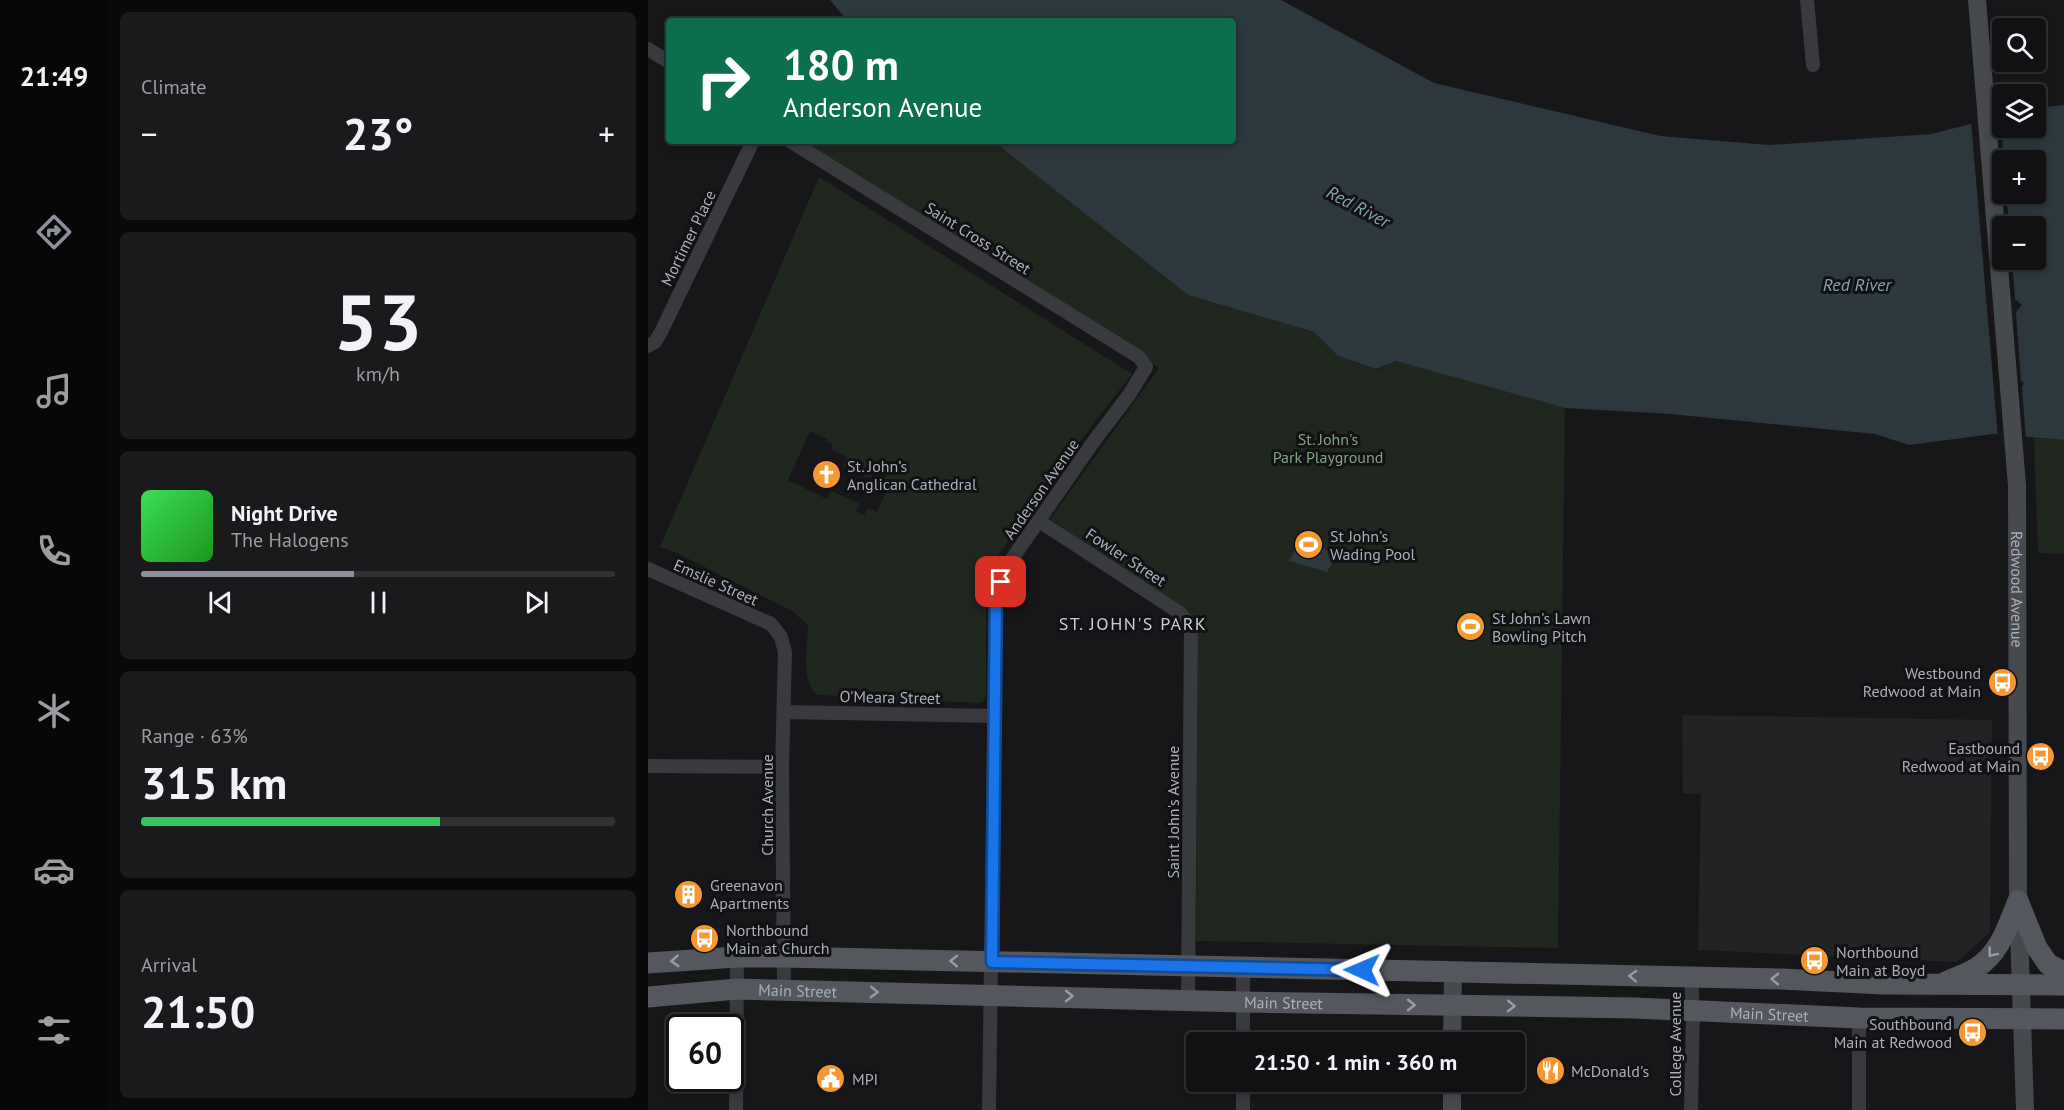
<!DOCTYPE html>
<meta charset="utf-8">
<style>
body{margin:0;font-family:"PT Sans",sans-serif;background:#1a1a1c;color:#f1f3f6;height:100vh;display:flex;flex-direction:column;font-size:22px;white-space:nowrap}
*{box-sizing:border-box;margin:0}
p{font-size:20px;color:#9c9da0}
.icon{flex:none;width:33px;height:33px;fill:none;stroke:currentColor;stroke-width:2;stroke-linecap:round;stroke-linejoin:round}
.map{position:relative;flex:1;overflow:hidden}
.sheet{display:flex;flex-direction:column;gap:12px;padding:12px;background:#09090a;width:540px}
.sheet>*{flex:none}
.top-card{position:absolute;left:18px;top:18px;width:570px;height:126px;border-radius:6px;box-shadow:0 3px 9px #0003,0 0 0 2px #303133;background:#0b6e4f;color:#fff;overflow:hidden}
.tools{position:absolute;left:1344px;top:18px;display:grid;gap:12px}
.tools a{display:grid;place-items:center;width:54px;height:54px;border-radius:6px;background:#111113;box-shadow:0 3px 9px #0003,0 0 0 2px #303133;font-size:30px}
.speed{position:absolute;left:18px;top:1014px;display:flex;gap:12px;font-size:30px;font-weight:700;text-align:center}
.speed>*{display:grid;place-content:center;width:78px;height:78px;border-radius:50%;background:#111113;box-shadow:0 3px 9px #0003,0 0 0 2px #303133;line-height:1}
.speed .limit{border:3px solid #111;border-radius:9px;background:#fff;color:#111}
.pin{position:absolute;display:grid;place-items:center;width:51px;height:51px;color:#fff;margin:-26px;border-radius:12px;box-shadow:0 3px 9px #0006}
.me{position:absolute;width:66px;margin:-33px;rotate:271deg;stroke-linejoin:round;filter:drop-shadow(0 0 4px #0008)}
.turn{display:flex;align-items:center;gap:21px;height:126px;padding:0 18px;font-size:27px}
.turn .icon{width:78px;height:78px;stroke-width:2.5}
.turn b{display:block;font-size:42px;line-height:51px}
.big{font-size:45px;font-weight:600;line-height:1.1}
.sheet .tile{flex:1;display:flex;flex-direction:column;justify-content:center;gap:9px;min-width:0;padding:0 21px;border-radius:9px;background:#1a1a1c}
.sheet .dial{align-items:center;gap:0}
.dial b{font-size:78px;line-height:1}
.song{display:flex;align-items:center;gap:18px}
.cover{width:72px;height:72px;border-radius:9px;background:linear-gradient(135deg,hsl(130 70% 55%),hsl(120 70% 35%))}
.played{height:6px;border-radius:3px;background:linear-gradient(90deg,#8c9099 45%,#303133 45%)}
.keys{display:flex;justify-content:space-around;direction:ltr}
.heat{display:flex;justify-content:space-between;align-items:center;font-size:33px;direction:ltr}
.charge{height:9px;border-radius:4px;background:linear-gradient(90deg,#34c759 63%,#303133 0)}
.trip{position:absolute;left:538px;top:1032px;width:339px;height:60px;border-radius:6px;background:#111113;box-shadow:0 3px 9px #0003,0 0 0 2px #303133;font-weight:600;line-height:60px;text-align:center}
main{display:flex;flex:1;min-height:0}
.dock{display:flex;flex-direction:column;width:108px;justify-content:space-around;align-items:center;background:#070708;color:#9c9da0}
.dock .icon{width:42px;height:42px}
.dock .active{color:#8c9099}
.dock b{font-size:27px;color:#f1f3f6}
.map>svg:first-child{display:block}
</style>
<main>
<nav class="dock">
<b>21:49</b>
<svg class="icon active" aria-label="directions" viewBox="0 0 24 24"><path d="M12 3l9 9-9 9-9-9zM9 14v-3h6M13 9l2 2-2 2"/></svg>
<svg class="icon" aria-label="music" viewBox="0 0 24 24"><path d="M9 18V5l10-2v13"/><circle cx="6" cy="18" r="3"/><circle cx="16" cy="16" r="3"/></svg>
<svg class="icon" aria-label="phone" viewBox="0 0 24 24"><path d="M5 4h4l2 5-3 2q2 4 5 5l2-3 5 2v4C11 20 4 13 5 4z"/></svg>
<svg class="icon" aria-label="climate" viewBox="0 0 24 24"><path d="M12 3v18M4 7l16 10M4 17L20 7"/></svg>
<svg class="icon" aria-label="car" viewBox="0 0 24 24"><path d="M5 17H2v-5l4-1 3-4h7l3 4 3 1v5h-3M9 17h6M6 11h13"/><circle cx="7" cy="17" r="2"/><circle cx="17" cy="17" r="2"/></svg>
<svg class="icon" aria-label="filters" viewBox="0 0 24 24"><path d="M4 7h16M4 17h16"/><circle cx="9" cy="7" r="2"/><circle cx="15" cy="17" r="2"/></svg>
</nav>
<section class="sheet">
<div class="tile"><p>Climate</p>
<div class="heat"><a>−</a><b class="big">23°</b><a>+</a></div>
</div>
<div class="tile dial"><b>53</b><p>km/h</p></div>
<div class="tile">
<div class="song"><i class="cover"></i><div><b>Night Drive</b><p>The Halogens</p></div></div>
<div class="played"></div>
<div class="keys"><svg class="icon" aria-label="previous" viewBox="0 0 24 24"><path d="M18 5L8 12l10 7zM5 5v14"/></svg><svg class="icon" aria-label="pause" viewBox="0 0 24 24"><path d="M8 5v14M16 5v14"/></svg><svg class="icon" aria-label="next" viewBox="0 0 24 24"><path d="M6 5l10 7-10 7zM19 5v14"/></svg></div>
</div>
<div class="tile"><p>Range · 63%</p><b class="big">315 km</b><div class="charge"></div></div>
<div class="tile"><p>Arrival</p><b class="big">21:50</b></div>
</section>
<div class="map">
<svg width="1416" height="1110" viewBox="0 0 1416 1110">
<rect width="100%" height="100%" fill="#171719"/>
<path fill="#232326" d="M1034,715L1344,720L1342,932L1309,962L1050,950L1053,794L1035,793Z"/>
<path fill="#1f271f" fill-rule="evenodd" d="M154,141H345L540,295L666,332L690,356L729,370L748,361L917,408L910,948L548,941L550,622L402,519L511,368Z
M171,177L484,374L403,479L350,556L342,571L338,591V696L335,701L331,703L170,695C152,684 160,645 160,625L144,611L29,553L12,547ZM162,431L179,439L178,441L185,444L183,449L199,457L195,466L222,478L228,466L240,471L234,484L240,488L229,512L220,508L216,515L208,511L212,504L183,491L179,499L140,480Z
M1386,438L1416,440V554L1390,553Z"/>
<path fill="#2c383d" fill-rule="evenodd" d="M182,0H633L786,83L1012,136L1121,145L1283,134L1354,116V128H1388V108L1416,105V440L1345,434L1261,445L1227,434L1022,414L917,408L748,361L728,369L690,356L666,332L540,295L345,141H585V21H200ZM1354,160H1388V194H1354ZM1354,226H1388V260H1354Z
M656,533L688,557L679,572L641,561Z"/>
<path fill="#171719" d="M1352,114L1356,160L1354,194H1358L1361,222L1364,225L1362,226H1354V260H1364L1367,299L1374,305L1368,312L1373,381L1376,383L1374,387L1378,440L1350,438L1323,121Z"/>
<g fill="none" stroke-linecap="round" stroke-linejoin="round">
<path stroke="#383a3e" stroke-width="14" d="M1159,0L1165,65
M0,49L21,62
M142,141L491,357L498,367L481,395L446,441L357,569L348,596L341,1110
M0,346L7,342L13,332L105,141
M391,521L532,613L543,626L540,999
M0,569L123,624L133,637L137,652L134,767L136,990
M136,712L347,716
M0,766L134,767
M595,1042V967
M595,1082V1110
M88,1110L89,957
M1043,1110L1045,1010L1043,977
M1211,1110V1018"/>
<g stroke="#46494e" stroke-width="18">
<path id="s1" d="M1329,0L1369,485L1370,901L1377,1110"/>
<path d="M804,1042L805,972"/>
<path d="M804,1110V1082"/>
</g>
<g stroke="#54575d" stroke-width="21">
<path d="M1370,901L1389,948L1400,964L1416,972"/>
<path d="M0,963L89,957H136L1133,979L1235,984L1416,985"/>
<path d="M1298,982C1308,977 1319,974 1328,968C1352,954 1360,925 1370,901"/>
<path id="s2" d="M0,997L89,989L595,1002L987,1008L1211,1018L1416,1019"/>
</g>
</g>
<defs><path id="oneway-chevron" d="M-2-3.5L2.5 0L-2 3.5" fill="none" stroke-width="1.6" stroke-linecap="round" stroke-linejoin="round" transform="scale(1.5)"/></defs>
<g stroke="#989ea7">
<use href="#oneway-chevron" transform="translate(1344 953) rotate(128)"/>
<use href="#oneway-chevron" transform="translate(27 961) rotate(176)"/>
<use href="#oneway-chevron" transform="translate(306 961) rotate(-179)"/>
<use href="#oneway-chevron" transform="translate(985 976) rotate(-178)"/>
<use href="#oneway-chevron" transform="translate(1127 979) rotate(-179)"/>
<use href="#oneway-chevron" transform="translate(226 992) rotate(1)"/>
<use href="#oneway-chevron" transform="translate(421 996) rotate(1)"/>
<use href="#oneway-chevron" transform="translate(763 1005) rotate(1)"/>
<use href="#oneway-chevron" transform="translate(863 1006) rotate(1)"/>
</g>
<g fill="none" stroke-linecap="round" stroke-linejoin="round">
<defs>
<path id="route" d="M353,582L348,596L344,962L714,970"/>
</defs>
<use href="#route" stroke="#114b97" stroke-width="15"/>
<use href="#route" stroke="#1a73e8" stroke-width="10"/>
</g>
<defs>
<symbol id="church-disc" viewBox="-11 -11 22 22"><circle r="9.5" fill="#f69831" stroke="#121214"/><path d="M-1.2-6h2.4v3.5h3.3v2.4h-3.3V6h-2.4V-.1h-3.3v-2.4h3.3Z" fill="#fff"/></symbol>
<symbol id="stadium-disc" viewBox="-11 -11 22 22"><circle r="9.5" fill="#f69831" stroke="#121214"/><path d="M0-5a6.5 5 0 1 0 0 10a6.5 5 0 1 0 0-10ZM-3.5-1.8h7v3.6h-7Z" fill="#fff"/></symbol>
<symbol id="bus-disc" viewBox="-11 -11 22 22"><circle r="9.5" fill="#f69831" stroke="#121214"/><path d="M-5-6H5V4H4V6H2V4H-2V6H-4V4H-5ZM-3.5-4V0h7V-4ZM-3.5 1.2v1.5H-2V1.2ZM2 1.2v1.5H3.5V1.2Z" fill="#fff"/></symbol>
<symbol id="building-disc" viewBox="-11 -11 22 22"><circle r="9.5" fill="#f69831" stroke="#121214"/><path d="M-4-6H4V6H1V3H-1V6H-4ZM-2.5-4.3h1.7v1.8h-1.7ZM.8-4.3h1.7v1.8H.8ZM-2.5-1h1.7V.8h-1.7ZM.8-1h1.7V.8H.8Z" fill="#fff"/></symbol>
<symbol id="restaurant-disc" viewBox="-11 -11 22 22"><circle r="9.5" fill="#f69831" stroke="#121214"/><path d="M-5-6h1v4h1v-4h1v4h1v-4h1v5L-1.5 .5V6h-2V.5L-5-1ZM5-6V6H3V1.5H1.5Q1.5-4 5-6Z" fill="#fff"/></symbol>
<symbol id="civic-disc" viewBox="-11 -11 22 22"><circle r="9.5" fill="#f69831" stroke="#121214"/><path d="M-.6-6.5H3V-4.5H.6V-3L4-1V1h2V6H-6V1h2V-1L-.6-3ZM-1.2 2.5V6h2.4V2.5Z" fill="#fff"/></symbol>
</defs>
<g fill-rule="evenodd">
<use href="#church-disc" x="162" y="458" width="33" height="33"/>
<use href="#stadium-disc" x="644" y="528" width="33" height="33"/>
<use href="#stadium-disc" x="806" y="610" width="33" height="33"/>
<use href="#bus-disc" x="1338" y="666" width="33" height="33"/>
<use href="#bus-disc" x="1376" y="740" width="33" height="33"/>
<use href="#building-disc" x="24" y="878" width="33" height="33"/>
<use href="#bus-disc" x="40" y="922" width="33" height="33"/>
<use href="#bus-disc" x="1150" y="944" width="33" height="33"/>
<use href="#bus-disc" x="1308" y="1016" width="33" height="33"/>
<use href="#restaurant-disc" x="886" y="1054" width="33" height="33"/>
<use href="#civic-disc" x="166" y="1062" width="33" height="33"/>
</g>
<g text-anchor="middle" stroke-width="6" stroke-linejoin="round" paint-order="stroke">
<g font-size="16" fill="#a9b0b9" stroke="#121214">
<text transform="translate(40 238) rotate(-64)" y="6">Mortimer Place</text>
<text transform="translate(330 238) rotate(32)" y="6">Saint Cross Street</text>
<text transform="translate(393 489) rotate(-55)" y="6">Anderson Avenue</text>
<text transform="translate(478 557) rotate(33)" y="6">Fowler Street</text>
<text transform="translate(68 582) rotate(24)" y="6">Emslie Street</text>
<text dy="6" stroke="none"><textPath href="#s1" startOffset="591">Redwood Avenue</textPath></text>
<text transform="translate(242 697) rotate(1)" y="6">O'Meara Street</text>
<text transform="translate(119 805) rotate(-90)" y="6">Church Avenue</text>
<text transform="translate(525 812) rotate(-90)" y="6">Saint John's Avenue</text>
<text dy="6" stroke="none"><textPath href="#s2" startOffset="150">Main Street</textPath></text>
<text dy="6" stroke="none"><textPath href="#s2" startOffset="636">Main Street</textPath></text>
<text dy="6" stroke="none"><textPath href="#s2" startOffset="1122">Main Street</textPath></text>
<text transform="translate(1027 1044) rotate(-90)" y="6">College Avenue</text>
</g>
<g font-size="16" fill="#82a57f" stroke="#121214">
<text x="680" y="445">St. John's<tspan x="680" dy="18">Park Playground</tspan></text>
</g>
<g font-size="16" fill="#a9b0b9" stroke="#121214" text-anchor="start">
<text x="199" y="472">St. John’s<tspan x="199" dy="18">Anglican Cathedral</tspan></text>
<text x="682" y="542">St John's<tspan x="682" dy="18">Wading Pool</tspan></text>
<text x="844" y="624">St John's Lawn<tspan x="844" dy="18">Bowling Pitch</tspan></text>
<text x="1333" y="679" text-anchor="end">Westbound<tspan x="1333" dy="18">Redwood at Main</tspan></text>
<text x="1372" y="754" text-anchor="end">Eastbound<tspan x="1372" dy="18">Redwood at Main</tspan></text>
<text x="62" y="891">Greenavon<tspan x="62" dy="18">Apartments</tspan></text>
<text x="78" y="936">Northbound<tspan x="78" dy="18">Main at Church</tspan></text>
<text x="1188" y="958">Northbound<tspan x="1188" dy="18">Main at Boyd</tspan></text>
<text x="1304" y="1030" text-anchor="end">Southbound<tspan x="1304" dy="18">Main at Redwood</tspan></text>
<text x="923" y="1077">McDonald's</text>
<text x="204" y="1085">MPI</text>
</g>
<g font-size="18" font-style="italic" fill="#7fa3b5" stroke="#121214">
<text transform="translate(710 207) rotate(28)" y="6">Red River</text>
<text x="1209" y="291">Red River</text>
</g>
<g font-size="18" letter-spacing="1.5" fill="#caced5" stroke="#121214">
<text x="485" y="630">ST. JOHN'S PARK</text>
</g>
</g>
</svg>
<div class="tools">
<a><svg class="icon" aria-label="search" viewBox="0 0 24 24"><circle cx="10" cy="10" r="6"/><path d="M15 15l6 6"/></svg></a>
<a><svg class="icon" aria-label="layers" viewBox="0 0 24 24"><path d="M12 4l9 5-9 5-9-5zM3 14l9 5 9-5"/></svg></a>
<a>+</a>
<a>−</a>
</div>
<div class="speed"><div class="limit">60</div></div>
<div class="pin" style="left:353px;top:582px;background:#d93025"><svg class="icon" aria-label="arrive" viewBox="0 0 24 24"><path d="M6 21V4h12l-3 4 3 4H6"/></svg></div>
<svg class="me" style="left:714px;top:970px" viewBox="-20 -20 40 40"><path d="M0-17L14 15 0 8-14 15z" fill="#1a73e8" stroke="#fff" stroke-width="4"/></svg>
<div class="trip">21:50 · 1 min · 360 m</div>
<div class="top-card">
<div class="turn"><svg class="icon" aria-label="right" viewBox="0 0 24 24"><path d="M7 20v-9h11M14 6l5 5-5 5"/></svg><div><b>180 m</b>Anderson Avenue</div></div>
</div>
</div>
</main>
